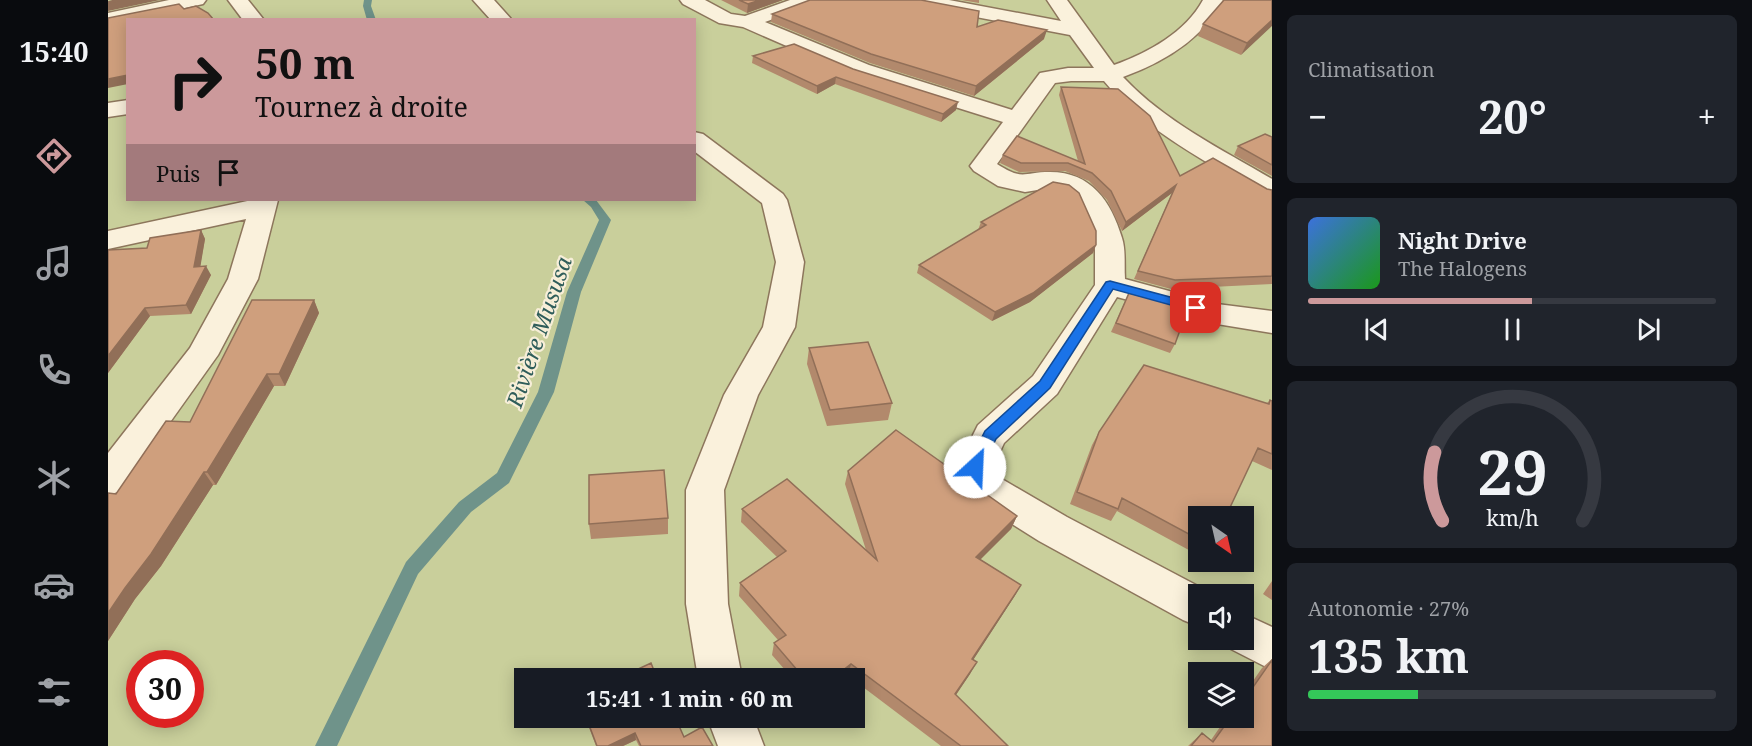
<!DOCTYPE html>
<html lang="fr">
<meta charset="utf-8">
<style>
body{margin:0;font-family:"Noto Serif",serif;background:#20242c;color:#f1f3f6;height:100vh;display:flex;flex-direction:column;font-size:22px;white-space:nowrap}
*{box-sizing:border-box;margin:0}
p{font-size:20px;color:#9ea1a6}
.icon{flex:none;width:33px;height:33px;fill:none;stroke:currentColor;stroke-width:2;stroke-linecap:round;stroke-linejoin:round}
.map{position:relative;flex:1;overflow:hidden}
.side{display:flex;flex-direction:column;gap:15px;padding:15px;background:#0d0f14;width:480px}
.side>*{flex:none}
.guide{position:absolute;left:18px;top:18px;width:570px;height:183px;border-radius:0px;box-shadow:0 3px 15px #0003;background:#cc999b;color:#111;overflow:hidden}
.needle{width:39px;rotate:146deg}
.tools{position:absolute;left:1080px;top:506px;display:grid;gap:12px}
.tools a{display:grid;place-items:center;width:66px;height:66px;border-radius:0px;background:#171b24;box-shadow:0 3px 15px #0003;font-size:30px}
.speed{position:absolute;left:18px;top:650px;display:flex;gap:12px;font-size:30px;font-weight:700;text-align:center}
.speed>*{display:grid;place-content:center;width:78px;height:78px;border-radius:50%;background:#171b24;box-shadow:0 3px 15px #0003;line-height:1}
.speed .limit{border:9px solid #d22;background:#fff;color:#111}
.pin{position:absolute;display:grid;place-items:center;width:51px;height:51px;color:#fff;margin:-26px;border-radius:12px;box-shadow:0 3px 9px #0006}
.me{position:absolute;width:66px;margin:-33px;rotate:25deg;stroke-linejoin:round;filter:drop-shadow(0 0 4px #0008)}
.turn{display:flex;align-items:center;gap:21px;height:126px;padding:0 30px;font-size:27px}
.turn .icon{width:78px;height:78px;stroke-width:2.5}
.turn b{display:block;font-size:42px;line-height:51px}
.then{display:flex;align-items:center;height:57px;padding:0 30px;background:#0003;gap:12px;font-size:22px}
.big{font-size:45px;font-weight:700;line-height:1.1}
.side .widget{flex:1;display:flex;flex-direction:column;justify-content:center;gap:9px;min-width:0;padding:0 21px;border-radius:9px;background:#20242c}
.side .dial{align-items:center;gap:0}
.dial svg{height:156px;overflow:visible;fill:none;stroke:#363941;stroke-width:7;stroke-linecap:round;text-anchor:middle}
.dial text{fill:#f1f3f6;stroke:none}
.song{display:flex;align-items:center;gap:18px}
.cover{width:72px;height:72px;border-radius:9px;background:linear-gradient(135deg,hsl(220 70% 55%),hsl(120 70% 35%))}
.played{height:6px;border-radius:3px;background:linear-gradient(90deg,#cc999b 55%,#363941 55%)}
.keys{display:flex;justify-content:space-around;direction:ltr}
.heat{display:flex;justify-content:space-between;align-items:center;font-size:33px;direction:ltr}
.charge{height:9px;border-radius:4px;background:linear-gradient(90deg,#34c759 27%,#363941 0)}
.trip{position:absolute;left:406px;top:668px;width:351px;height:60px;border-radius:0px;background:#171b24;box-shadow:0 3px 15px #0003;font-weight:700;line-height:60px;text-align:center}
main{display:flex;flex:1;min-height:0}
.dock{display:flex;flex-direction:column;width:108px;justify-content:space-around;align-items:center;background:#090b0e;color:#9ea1a6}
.dock .icon{width:42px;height:42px}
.dock .current{color:#cc999b}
.dock b{font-size:27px;color:#f1f3f6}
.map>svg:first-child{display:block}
</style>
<main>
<nav class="dock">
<b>15:40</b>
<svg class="icon current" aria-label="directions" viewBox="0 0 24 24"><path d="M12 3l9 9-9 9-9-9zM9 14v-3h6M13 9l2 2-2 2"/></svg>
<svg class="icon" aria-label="music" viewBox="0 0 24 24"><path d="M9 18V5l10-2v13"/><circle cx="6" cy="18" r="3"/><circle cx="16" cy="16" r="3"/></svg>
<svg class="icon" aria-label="phone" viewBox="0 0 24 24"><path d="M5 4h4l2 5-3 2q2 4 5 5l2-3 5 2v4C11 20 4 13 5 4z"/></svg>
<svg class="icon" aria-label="climate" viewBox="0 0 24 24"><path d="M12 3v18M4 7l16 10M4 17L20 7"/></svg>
<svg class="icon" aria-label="car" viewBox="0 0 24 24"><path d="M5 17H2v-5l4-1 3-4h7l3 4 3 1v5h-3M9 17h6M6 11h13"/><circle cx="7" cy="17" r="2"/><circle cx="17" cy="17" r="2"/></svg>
<svg class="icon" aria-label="filters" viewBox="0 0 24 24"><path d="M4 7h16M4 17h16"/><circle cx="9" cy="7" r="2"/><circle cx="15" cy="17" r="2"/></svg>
</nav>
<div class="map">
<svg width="1164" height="746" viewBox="0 0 1164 746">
<rect width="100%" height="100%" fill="#f0e4c8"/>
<path fill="#c9cf9b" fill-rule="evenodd" d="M0,0H1164V746H0ZM20,20H586V200H20ZM1090,516H1136V561H1090ZM1090,594H1136V639H1090ZM32,663H82V714H32ZM1090,672H1136V717H1090ZM417,678H747V717H417Z"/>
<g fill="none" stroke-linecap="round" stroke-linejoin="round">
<path fill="#6f938a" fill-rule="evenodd" d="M256,0H264L263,6L268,20H259L255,6Z
M475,200H488L503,220L473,292L446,392L401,483L363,512L310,574L229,746H207L298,562L351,502L389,473L430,392L459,292L491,220L483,207Z"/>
<defs>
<path id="minor" d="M61,0H98L95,4L0,25V13Z
M120,0H140L156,20H135Z
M365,0H386L404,20H383Z
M572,0H597L623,14L637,16L682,0H710L707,4L657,22L761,65L904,110L932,73L960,68H986L962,35L810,6L803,4L800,0H841L953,21L939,0H959L1006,65C1040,53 1078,32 1095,0H1115C1095,39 1056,62 1015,77C1056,121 1113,149 1164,179V198L1155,196C1100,162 1037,131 996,81H963L947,83L889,164C916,181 914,172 942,172C983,172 1003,201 1014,238C1018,250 1016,266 1017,279L1109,304L1164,311V333L1109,324L1009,297L949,394L896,443L885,467L887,475L959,517L1105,594H1090V626L1075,620L931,541L858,495L852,484L849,467L870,425L925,376L987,285V239L970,200L959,191L942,188L917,192L890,186L866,171L862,166L895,122L745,75L635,27L611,23L575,4Z
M20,100V114L0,117V103Z
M586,132L595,134L675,194L679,200L696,262L687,327L650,395L616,490L620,604L634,678H590L578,604V490L616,395L655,327L668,262L654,203L586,151Z
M144,200H170L150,279L110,355L13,491L0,495V453L82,348L120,279L138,219L0,249V231Z
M1136,614L1164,627V670L1121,648L1117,639H1136Z
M599,717H645L656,746H610Z"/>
</defs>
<use href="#minor" stroke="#8d765c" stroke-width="3"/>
<use href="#minor" fill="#faf1dc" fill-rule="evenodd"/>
</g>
<path fill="#b2896c" d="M613,0H675L639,13Z
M853,0H871V3Z
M1164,0L1133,55L1090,36L1095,24Z
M664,14L869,27L936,39L866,96L762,63L663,22Z
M645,56L745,69L848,110L833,122L727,84L709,94L644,63Z
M953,87L1072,176L1164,190V284L1063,289L1026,279L1064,193L1014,231L999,200L981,181L957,171L911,172L892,163L895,155L970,161L951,95Z
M1164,137V176L1126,155L1130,146Z
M873,222L988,245L985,253L922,302L884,321L809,273L811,265L870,230Z
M93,230L97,239L92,266L103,275L83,314L42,316L0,373V250L39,248Z
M206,300L211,313L177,386H166L108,485H105L53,566L27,599L0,641V493L8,494L82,422Z
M1017,301L1067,344L1062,353L1003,332Z
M701,348L784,403L780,420L719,426L699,364Z
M1162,400L1164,401V470L1144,461L1090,516V555L1009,511L1003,521L962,504L984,445L991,432L1159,403Z
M740,471L909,516L903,529L872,559L913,585L906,597L865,660L862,674L848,695L900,746H833L747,681V678H743L740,676L737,678H684L664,655L666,643L670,640L631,596L632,583L669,557L633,522L634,509L758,550L737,484Z
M560,518V534L483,539L481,524Z
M1164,581V600L1155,594Z
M1164,659V746H1080L1094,733L1103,740L1119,717H1136V694L1154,668Z
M477,717H567L576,737L605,746H531L528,740L515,746H488Z"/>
<path fill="#916f58" d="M13,0H52L0,11V3Z
M652,0H675L639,13L640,4Z
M1164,20V26L1133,55L1139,43Z
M939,30L936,39L866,96L868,86Z
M20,75V84L0,88V79Z
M728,77L727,84L709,94V86Z
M850,102L848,110L833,122L835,114Z
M1068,185L1064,193L1014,231L1018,222Z
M93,230L97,239L91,275L86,267Z
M988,245L985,253L922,302L884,321L887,312Z
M98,266L103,275L83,314L78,305Z
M206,300L211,313L177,386L171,374Z
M37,308L42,316L0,373V356Z
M159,374L166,386L108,485L99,472Z
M96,472L105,485L53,566L27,599L0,641V613Z
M909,516L903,529L862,570L868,557Z
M913,585L906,597L858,671L864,659Z
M869,662L862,674L841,705L847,694Z
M743,664L740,676L737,678H725Z
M527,733L528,740L515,746H500Z"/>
<path fill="#cf9f7d" stroke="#916f58" stroke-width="1.5" d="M7,0H13L0,3V2Z
M631,0H652L640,4Z
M702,0H813L871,11L869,27L890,20L939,30L868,86L763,54L664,14Z
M1116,0H1164V20L1139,43L1095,24Z
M71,4L76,9L88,6L100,13L106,20H20V75L0,79V18Z
M686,44L745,69L850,102L835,114L728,77L709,86L645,56Z
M953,87L1010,89L1042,116L1072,176L1105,158L1159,189L1164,190V276L1067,280L1030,271L1068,185L1018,222L1003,191L984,173L960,163H913L895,155L909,136L977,164Z
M1157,134L1164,137V165L1130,146Z
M945,182L961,185L971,193L988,231V245L925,293L887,312L811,265L878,225L873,222Z
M93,230L86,267L98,266L78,305L37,308L0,356V250L39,248L42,238Z
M1021,293L1080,308L1067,344L1008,323Z
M144,300H206L171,374H159L99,472H96L43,554L17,588L0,613V493L8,494L58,421L82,422Z
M760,342L784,403L722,410L701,348Z
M1036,365L1161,404L1162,400L1164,401V454L1150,448L1118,516H1090V539L1014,498L1010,509L969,492L991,432Z
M788,430L909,516L868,557L913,585L864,659L869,662L847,694L900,746H853L743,664L725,678H696L666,643L678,635L632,583L678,551L634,509L679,479L769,560L740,471Z
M556,470L560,518L481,524V475Z
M1164,660V746H1083L1094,733L1105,742L1123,717H1136V700Z
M543,663L549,678H511Z
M478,717H567L576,737L594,727L605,746H533L527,733L500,746H489Z"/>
<path fill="#1a73e8" stroke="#114b97" stroke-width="1.5" d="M1002,281L1092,305L1094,308L1088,312L1005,289L942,388L888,439L872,472H861L859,467L877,431L932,381L998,282Z"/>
<g text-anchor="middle" stroke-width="4.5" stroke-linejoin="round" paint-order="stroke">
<g font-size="22" font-style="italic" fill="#2f5d5a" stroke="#f7eed8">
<text transform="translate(431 332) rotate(-71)" y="8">Rivière Mususa</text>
</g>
</g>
</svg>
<div class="tools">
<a><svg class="needle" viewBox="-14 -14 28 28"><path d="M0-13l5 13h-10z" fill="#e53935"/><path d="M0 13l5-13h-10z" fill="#9ea1a6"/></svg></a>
<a><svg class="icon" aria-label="sound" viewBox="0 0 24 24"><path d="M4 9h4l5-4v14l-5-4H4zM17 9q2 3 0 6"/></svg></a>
<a><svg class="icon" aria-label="layers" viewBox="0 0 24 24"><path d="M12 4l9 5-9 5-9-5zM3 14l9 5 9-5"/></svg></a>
</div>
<div class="speed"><div class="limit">30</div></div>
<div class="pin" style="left:1088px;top:308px;background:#d93025"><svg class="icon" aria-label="arrive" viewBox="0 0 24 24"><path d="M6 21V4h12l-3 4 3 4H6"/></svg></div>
<svg class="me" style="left:867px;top:467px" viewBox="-20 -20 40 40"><circle r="19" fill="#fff"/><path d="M0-13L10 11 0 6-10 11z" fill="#1a73e8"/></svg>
<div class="trip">15:41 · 1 min · 60 m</div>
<div class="guide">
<div class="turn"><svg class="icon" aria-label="right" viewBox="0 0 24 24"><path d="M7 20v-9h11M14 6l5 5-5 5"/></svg><div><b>50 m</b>Tournez à droite</div></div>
<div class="then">Puis<svg class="icon" aria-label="arrive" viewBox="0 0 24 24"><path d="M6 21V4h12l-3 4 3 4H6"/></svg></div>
</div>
</div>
<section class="side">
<div class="widget"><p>Climatisation</p>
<div class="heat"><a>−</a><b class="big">20°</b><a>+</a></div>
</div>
<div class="widget">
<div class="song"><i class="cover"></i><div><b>Night Drive</b><p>The Halogens</p></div></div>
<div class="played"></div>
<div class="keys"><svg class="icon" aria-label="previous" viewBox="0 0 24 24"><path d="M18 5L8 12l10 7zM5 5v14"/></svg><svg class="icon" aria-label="pause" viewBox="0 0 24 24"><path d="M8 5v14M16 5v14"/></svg><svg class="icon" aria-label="next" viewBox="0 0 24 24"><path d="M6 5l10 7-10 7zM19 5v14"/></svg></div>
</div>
<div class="widget dial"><svg viewBox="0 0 100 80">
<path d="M14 69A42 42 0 1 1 86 69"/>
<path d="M14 69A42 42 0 0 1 10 34" stroke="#cc999b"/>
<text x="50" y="56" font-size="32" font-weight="700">29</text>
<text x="50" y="72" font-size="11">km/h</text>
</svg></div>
<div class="widget"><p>Autonomie · 27%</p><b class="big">135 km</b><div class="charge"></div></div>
</section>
</main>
